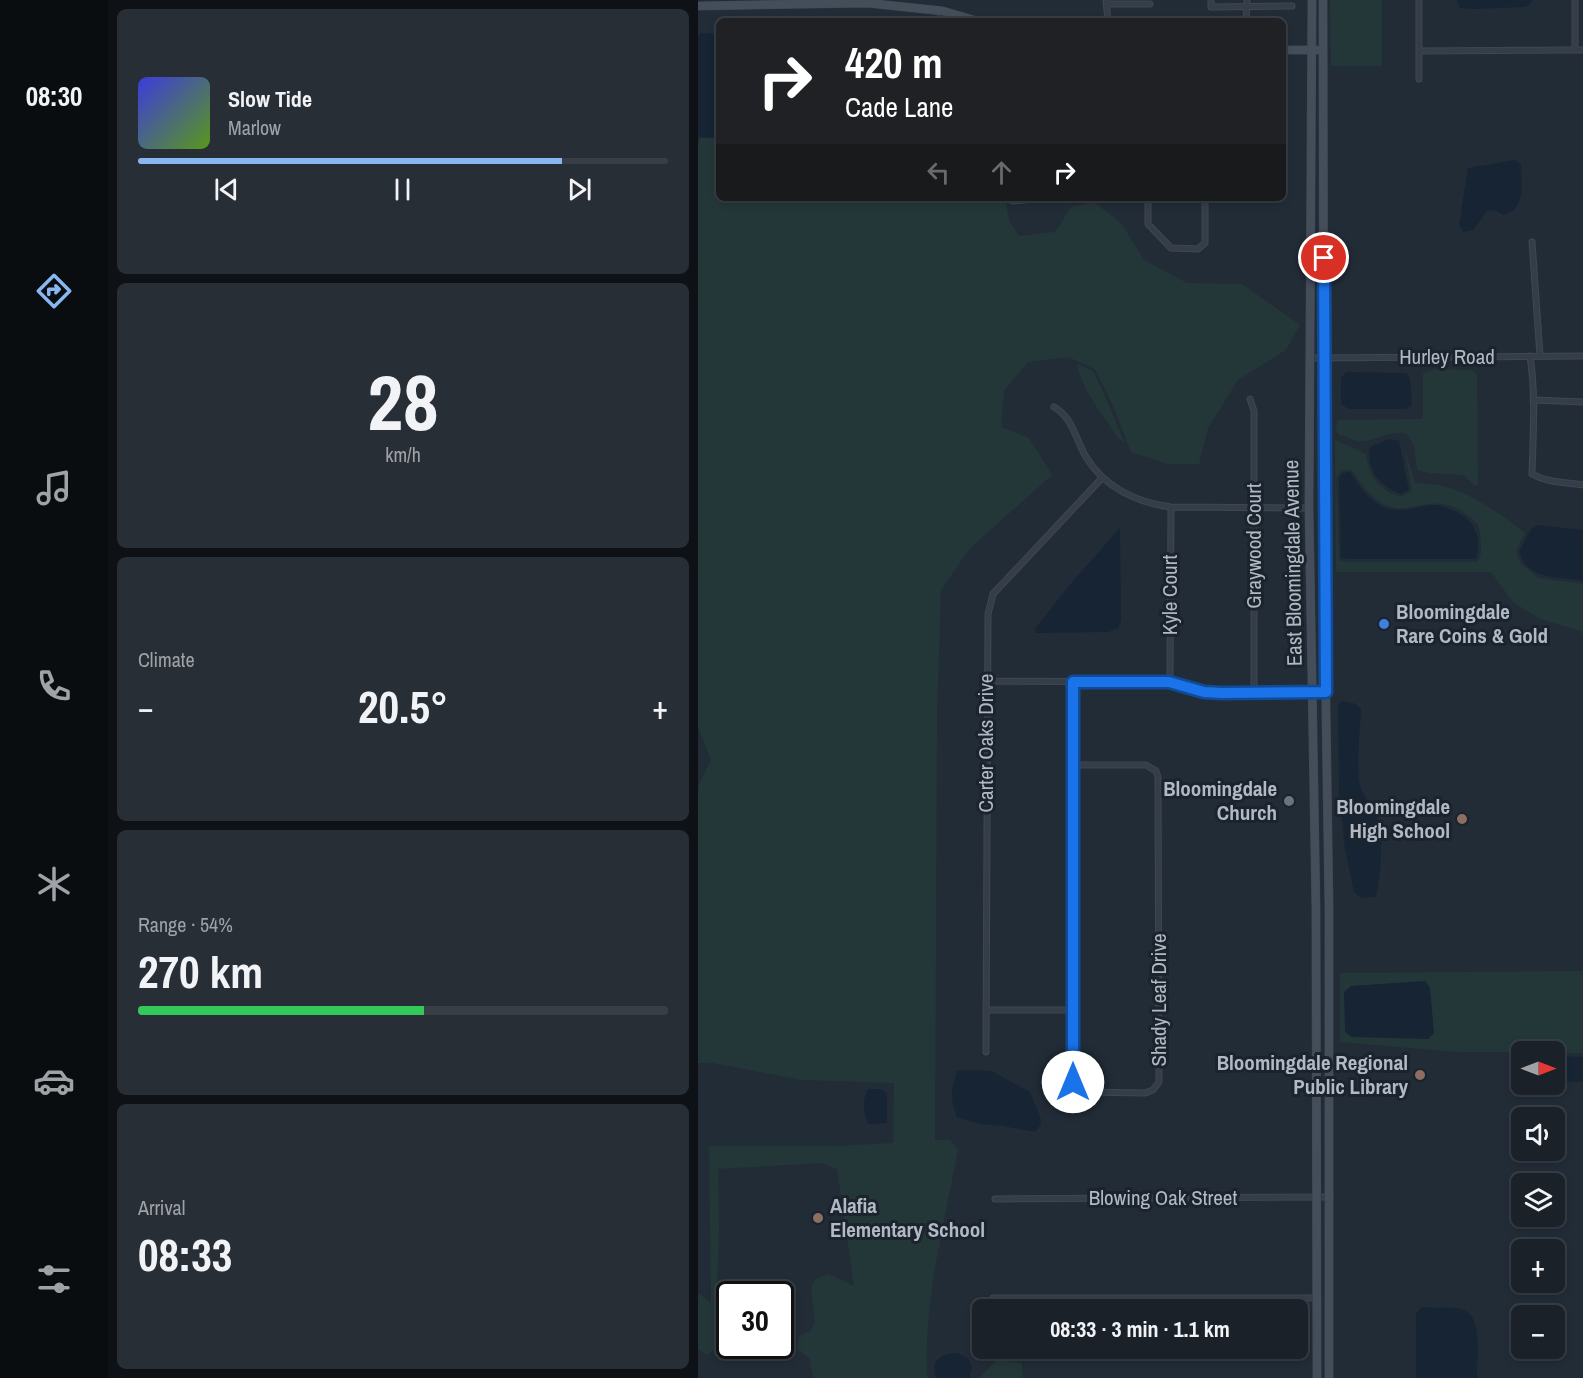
<!DOCTYPE html>
<meta charset="utf-8">
<style>
body{margin:0;font-family:"Archivo Narrow",sans-serif;background:#272e35;color:#f1f3f6;height:100vh;display:flex;flex-direction:column;font-size:22px;white-space:nowrap}
*{box-sizing:border-box;margin:0}
p{font-size:20px;color:#9fa3a8}
.icon{flex:none;width:33px;height:33px;fill:none;stroke:currentColor;stroke-width:2;stroke-linecap:round;stroke-linejoin:round}
.map{position:relative;flex:1;overflow:hidden}
.details{display:flex;flex-direction:column;gap:9px;padding:9px;background:#0e1217;width:590px}
.details>*{flex:none}
.hud{position:absolute;left:18px;top:18px;width:570px;height:183px;border-radius:9px;box-shadow:0 3px 9px #0003,0 0 0 2px #383e46;background:#202124;color:#fff;overflow:hidden}
.needle{width:39px;rotate:90deg}
.controls{position:absolute;left:813px;top:1041px;display:grid;gap:12px}
.controls a{display:grid;place-items:center;width:54px;height:54px;border-radius:9px;background:#1a2129;box-shadow:0 3px 9px #0003,0 0 0 2px #383e46;font-size:30px}
.speed{position:absolute;left:18px;top:1281px;display:flex;gap:12px;font-size:30px;font-weight:700;text-align:center}
.speed>*{display:grid;place-content:center;width:78px;height:78px;border-radius:50%;background:#1a2129;box-shadow:0 3px 9px #0003,0 0 0 2px #383e46;line-height:1}
.speed .limit{border:3px solid #111;border-radius:9px;background:#fff;color:#111}
.pin{position:absolute;display:grid;place-items:center;width:51px;height:51px;color:#fff;margin:-26px;border:3px solid #fff;border-radius:50%;box-shadow:0 2px 6px #0007}
.me{position:absolute;width:66px;margin:-33px;rotate:0deg;stroke-linejoin:round;filter:drop-shadow(0 0 4px #0008)}
.turn{display:flex;align-items:center;gap:21px;height:126px;padding:0 30px;font-size:27px}
.turn .icon{width:78px;height:78px;stroke-width:2.5}
.turn b{display:block;font-size:42px;line-height:51px}
.lanes{display:flex;align-items:center;height:57px;padding:0 30px;background:#0003;justify-content:center;gap:30px;direction:ltr}
.lanes .off{opacity:.35}
.big{font-size:45px;font-weight:700;line-height:1.1}
.details .widget{flex:1;display:flex;flex-direction:column;justify-content:center;gap:9px;min-width:0;padding:0 21px;border-radius:9px;background:#272e35}
.details .dial{align-items:center;gap:0}
.dial b{font-size:78px;line-height:1}
.song{display:flex;align-items:center;gap:18px}
.cover{width:72px;height:72px;border-radius:9px;background:linear-gradient(135deg,hsl(240 70% 55%),hsl(90 70% 35%))}
.played{height:6px;border-radius:3px;background:linear-gradient(90deg,#88b6f1 80%,#383e46 80%)}
.keys{display:flex;justify-content:space-around;direction:ltr}
.heat{display:flex;justify-content:space-between;align-items:center;font-size:33px;direction:ltr}
.charge{height:9px;border-radius:4px;background:linear-gradient(90deg,#34c759 54%,#383e46 0)}
.trip{position:absolute;left:274px;top:1299px;width:336px;height:60px;border-radius:9px;background:#1a2129;box-shadow:0 3px 9px #0003,0 0 0 2px #383e46;font-weight:700;line-height:60px;text-align:center}
main{display:flex;flex:1;min-height:0}
.tabs{display:flex;flex-direction:column;width:108px;justify-content:space-around;align-items:center;background:#0a0d10;color:#9fa3a8}
.tabs .icon{width:42px;height:42px}
.tabs .selected{color:#88b6f1}
.tabs b{font-size:27px;color:#f1f3f6}
.map>svg:first-child{display:block}
</style>
<main>
<nav class="tabs">
<b>08:30</b>
<svg class="icon selected" aria-label="directions" viewBox="0 0 24 24"><path d="M12 3l9 9-9 9-9-9zM9 14v-3h6M13 9l2 2-2 2"/></svg>
<svg class="icon" aria-label="music" viewBox="0 0 24 24"><path d="M9 18V5l10-2v13"/><circle cx="6" cy="18" r="3"/><circle cx="16" cy="16" r="3"/></svg>
<svg class="icon" aria-label="phone" viewBox="0 0 24 24"><path d="M5 4h4l2 5-3 2q2 4 5 5l2-3 5 2v4C11 20 4 13 5 4z"/></svg>
<svg class="icon" aria-label="climate" viewBox="0 0 24 24"><path d="M12 3v18M4 7l16 10M4 17L20 7"/></svg>
<svg class="icon" aria-label="car" viewBox="0 0 24 24"><path d="M5 17H2v-5l4-1 3-4h7l3 4 3 1v5h-3M9 17h6M6 11h13"/><circle cx="7" cy="17" r="2"/><circle cx="17" cy="17" r="2"/></svg>
<svg class="icon" aria-label="filters" viewBox="0 0 24 24"><path d="M4 7h16M4 17h16"/><circle cx="9" cy="7" r="2"/><circle cx="15" cy="17" r="2"/></svg>
</nav>
<section class="details">
<div class="widget">
<div class="song"><i class="cover"></i><div><b>Slow Tide</b><p>Marlow</p></div></div>
<div class="played"></div>
<div class="keys"><svg class="icon" aria-label="previous" viewBox="0 0 24 24"><path d="M18 5L8 12l10 7zM5 5v14"/></svg><svg class="icon" aria-label="pause" viewBox="0 0 24 24"><path d="M8 5v14M16 5v14"/></svg><svg class="icon" aria-label="next" viewBox="0 0 24 24"><path d="M6 5l10 7-10 7zM19 5v14"/></svg></div>
</div>
<div class="widget dial"><b>28</b><p>km/h</p></div>
<div class="widget"><p>Climate</p>
<div class="heat"><a>−</a><b class="big">20.5°</b><a>+</a></div>
</div>
<div class="widget"><p>Range · 54%</p><b class="big">270 km</b><div class="charge"></div></div>
<div class="widget"><p>Arrival</p><b class="big">08:33</b></div>
</section>
<div class="map">
<svg width="886" height="1378" viewBox="0 0 886 1378">
<rect width="100%" height="100%" fill="#222c37"/>
<path fill="#243738" fill-rule="evenodd" d="M632,0H684V66H633Z
M2,138H21V198H307L311,220L321,236L357,232L373,207L396,202L424,224L446,260L489,283L544,284L602,325L588,350L540,380L510,428L501,464H470L433,452L415,406L397,369L370,357L330,362L306,390L303,427L331,438L354,475L272,548L243,590L239,714L237,1140H252L260,1150C246,1224 226,1299 229,1375L231,1378H115L112,1359L99,1349L101,1336L112,1331L117,1323L113,1289L117,1279L131,1274L156,1286L139,1169L124,1163L20,1169L21,1226L17,1349L9,1355L0,1349V1293L13,1303L11,1146H140L195,1143L196,1083L104,1080L15,1063H0V787L13,760L0,727V144Z
M379,364L395,371L412,407L426,442L420,438C405,415 385,392 379,364Z
M736,369L774,370L779,374L780,485H776L766,475L730,473L719,469L716,446L709,434C690,429 682,440 665,441C656,442 650,436 641,435L638,431L639,422L641,420L725,419V374Z
M637,440L668,454C671,476 681,491 703,497L714,490L706,447L717,483C726,484 736,484 745,486C771,492 808,517 827,533L818,551L822,563L840,578L885,584V636L883,631L842,619L815,602L793,572H638ZM643,470H654C664,485 673,499 690,506C716,515 733,491 767,513C775,519 782,524 782,535C783,545 785,554 779,562H648L641,560L638,478Z
M885,971V1053H857L856,1052H759L642,1042V973Z
M299,1360L324,1363L325,1378H281Z"/>
<path fill="#162434" d="M759,0H834L830,6L825,7L776,9L762,8Z
M3,33L21,34V138L0,137V36Z
M817,160L823,164C823,183 829,210 805,215L798,210L789,211L775,230L765,232L761,225L770,168Z
M648,372L708,373L712,378L714,406L708,409H651L643,404V378Z
M691,439L701,441L711,490L703,494C682,486 668,470 672,447Z
M652,472C663,488 673,504 692,509C708,513 723,504 738,505C742,505 747,507 751,509C775,516 785,536 778,559H649L643,558L641,478L644,473Z
M840,525L885,530V581C860,576 832,582 821,552L833,529Z
M422,528L423,621L420,628L410,632L338,633L337,629L369,588Z
M644,701L658,704L663,709C662,731 659,758 661,780C663,795 673,805 679,818C687,835 682,878 678,897L663,898L656,892L647,849L641,792L640,704Z
M727,981L732,988L736,1033L730,1039L654,1037L647,1032L646,992L653,986Z
M857,1056L885,1057V1082H857Z
M271,1070L293,1071L332,1092L342,1116L343,1124L337,1132L305,1126L282,1124L259,1117C252,1100 253,1089 259,1071Z
M170,1089H183L189,1094V1123L171,1124C165,1115 164,1098 170,1089Z
M730,1307C741,1309 752,1306 763,1309C787,1315 778,1360 779,1378H718V1314L723,1308Z
M260,1353L270,1359L274,1368L271,1378H238C233,1359 242,1354 260,1353Z"/>
<g fill="none" stroke-linecap="round" stroke-linejoin="round">
<defs>
<path id="street" d="M408,0L410,21
M513,0V7L594,6
M721,0V79
M877,0V50
M409,4H452
M241,21L245,11
M548,21L549,0
M721,51L886,50
M450,198V224L473,248L500,249L507,243V198
M315,201L345,198
M834,242L842,356
M832,356C838,395 835,435 834,474C850,483 867,482 886,485
M612,358L886,356
M552,399L556,411V694
M835,400L886,402
M356,407C375,418 377,438 388,457C406,487 439,503 473,507L611,508
M288,681L472,682L505,692L524,693H615
M375,682V1082L379,1089L386,1092L447,1093L455,1090L461,1082L460,777L458,771L448,765H376
M472,682L473,507
M288,1010H375
M288,1052L290,614L295,594L404,478
M297,1199L632,1197
M295,1298H619"/>
<path id="secondary" d="M614,0L611,508L618,910L619,1378
M625,0L626,577L631,910V1378
M0,6L169,3L245,11L279,21
M585,50H619"/>
</defs>
<use href="#street" stroke="#3f4751" stroke-width="7"/>
<use href="#secondary" stroke="#3f4751" stroke-width="9"/>
<use href="#street" stroke="#353e48" stroke-width="5"/>
<use href="#secondary" stroke="#444e5b" stroke-width="8"/>
</g>
<g fill="none" stroke-linecap="round" stroke-linejoin="round">
<defs>
<path id="route" d="M375,1082V682H471L506,692L524,693L628,692L626,258"/>
</defs>
<use href="#route" stroke="#114b97" stroke-width="15"/>
<use href="#route" stroke="#1a73e8" stroke-width="10"/>
</g>
<circle fill="#3f7fe0" stroke="#1b232d" stroke-width="2" cx="686" cy="624" r="6"/>
<circle fill="#6b7280" stroke="#1b232d" stroke-width="2" cx="591" cy="801" r="6"/>
<g fill="#8d6e63" stroke="#1b232d" stroke-width="2">
<circle cx="764" cy="819" r="6"/>
<circle cx="722" cy="1075" r="6"/>
<circle cx="120" cy="1218" r="6"/>
</g>
<g text-anchor="middle" stroke-width="6" stroke-linejoin="round" paint-order="stroke">
<g font-size="21" fill="#b0b9c4" stroke="#1b232d">
<text x="749" y="364">Hurley Road</text>
<text transform="translate(556 546) rotate(-90)" y="7">Graywood Court</text>
<text transform="translate(595 563) rotate(-91)" y="7">East Bloomingdale Avenue</text>
<text transform="translate(472 595) rotate(-90)" y="7">Kyle Court</text>
<text transform="translate(288 743) rotate(-90)" y="7">Carter Oaks Drive</text>
<text transform="translate(461 1000) rotate(-90)" y="7">Shady Leaf Drive</text>
<text x="465" y="1205">Blowing Oak Street</text>
</g>
<g font-size="21" font-weight="bold" fill="#b0b9c4" stroke="#1b232d" text-anchor="end">
<text x="698" y="619" text-anchor="start">Bloomingdale<tspan x="698" dy="24">Rare Coins &amp; Gold</tspan></text>
<text x="579" y="796">Bloomingdale<tspan x="579" dy="24">Church</tspan></text>
<text x="752" y="814">Bloomingdale<tspan x="752" dy="24">High School</tspan></text>
<text x="710" y="1070">Bloomingdale Regional<tspan x="710" dy="24">Public Library</tspan></text>
<text x="132" y="1213" text-anchor="start">Alafia<tspan x="132" dy="24">Elementary School</tspan></text>
</g>
</g>
</svg>
<div class="controls">
<a><svg class="needle" viewBox="-14 -14 28 28"><path d="M0-13l5 13h-10z" fill="#e53935"/><path d="M0 13l5-13h-10z" fill="#9fa3a8"/></svg></a>
<a><svg class="icon" aria-label="sound" viewBox="0 0 24 24"><path d="M4 9h4l5-4v14l-5-4H4zM17 9q2 3 0 6"/></svg></a>
<a><svg class="icon" aria-label="layers" viewBox="0 0 24 24"><path d="M12 4l9 5-9 5-9-5zM3 14l9 5 9-5"/></svg></a>
<a>+</a>
<a>−</a>
</div>
<div class="speed"><div class="limit">30</div></div>
<div class="pin" style="left:626px;top:258px;background:#d93025"><svg class="icon" aria-label="arrive" viewBox="0 0 24 24"><path d="M6 21V4h12l-3 4 3 4H6"/></svg></div>
<svg class="me" style="left:375px;top:1082px" viewBox="-20 -20 40 40"><circle r="19" fill="#fff"/><path d="M0-13L10 11 0 6-10 11z" fill="#1a73e8"/></svg>
<div class="trip">08:33 · 3 min · 1.1 km</div>
<div class="hud">
<div class="turn"><svg class="icon" aria-label="right" viewBox="0 0 24 24"><path d="M7 20v-9h11M14 6l5 5-5 5"/></svg><div><b>420 m</b>Cade Lane</div></div>
<div class="lanes"><svg class="icon off" aria-label="left" viewBox="0 0 24 24"><path d="M17 20v-9H6M10 6l-5 5 5 5"/></svg><svg class="icon off" aria-label="ahead" viewBox="0 0 24 24"><path d="M12 20V5M6 11l6-6 6 6"/></svg><svg class="icon" aria-label="right" viewBox="0 0 24 24"><path d="M7 20v-9h11M14 6l5 5-5 5"/></svg></div>
</div>
</div>
</main>
